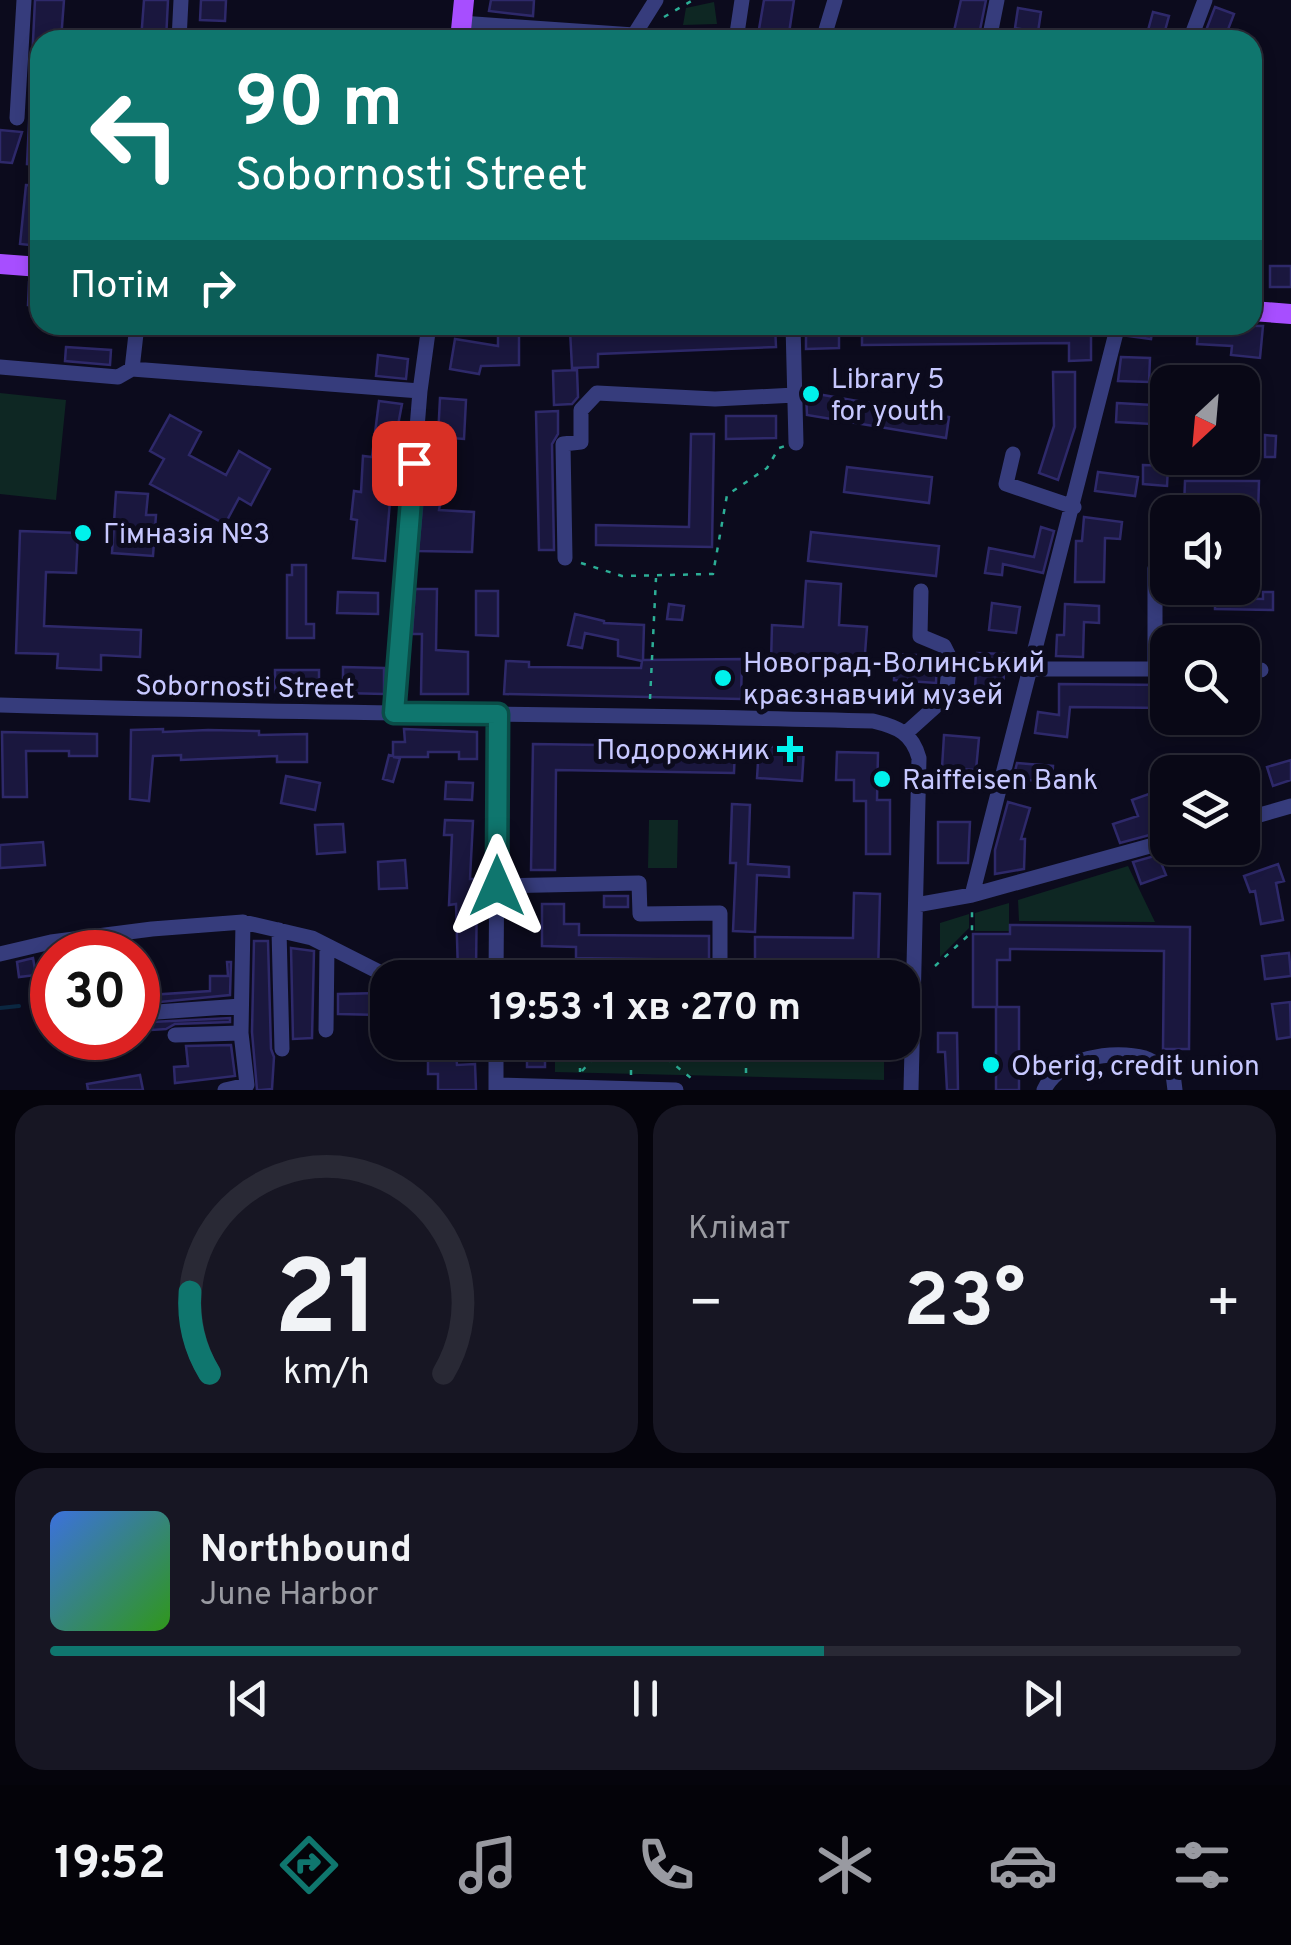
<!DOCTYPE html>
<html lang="uk">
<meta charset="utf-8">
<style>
body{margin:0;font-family:Overpass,sans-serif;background:#171623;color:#f1f3f6;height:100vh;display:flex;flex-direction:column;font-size:38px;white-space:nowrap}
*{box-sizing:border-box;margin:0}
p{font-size:32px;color:#999aa1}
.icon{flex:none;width:55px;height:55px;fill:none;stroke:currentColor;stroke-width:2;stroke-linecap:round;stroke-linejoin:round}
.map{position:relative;height:1090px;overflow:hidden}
.side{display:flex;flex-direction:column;gap:15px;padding:15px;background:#05040c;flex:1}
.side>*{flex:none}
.top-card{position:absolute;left:30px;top:30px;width:1232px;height:305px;border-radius:30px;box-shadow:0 5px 15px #0003,0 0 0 2px #292935;background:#0f766e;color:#fff;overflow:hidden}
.needle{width:65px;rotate:206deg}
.controls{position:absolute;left:1150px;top:365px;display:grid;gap:20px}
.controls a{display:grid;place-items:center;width:110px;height:110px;border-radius:20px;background:#090816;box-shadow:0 5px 15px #0003,0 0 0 2px #292935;font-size:50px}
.speed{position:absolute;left:30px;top:930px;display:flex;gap:20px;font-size:50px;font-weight:700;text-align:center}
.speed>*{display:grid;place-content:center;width:130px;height:130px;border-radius:50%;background:#090816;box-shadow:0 5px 15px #0003,0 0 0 2px #292935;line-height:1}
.speed .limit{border:15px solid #d22;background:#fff;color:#111}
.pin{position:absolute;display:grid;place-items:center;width:85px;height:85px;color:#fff;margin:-42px;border-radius:20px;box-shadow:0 5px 15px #0006}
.me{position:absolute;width:110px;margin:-55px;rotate:0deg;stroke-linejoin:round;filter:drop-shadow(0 0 8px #0008)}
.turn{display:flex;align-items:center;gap:35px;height:210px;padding:0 40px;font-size:45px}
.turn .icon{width:130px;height:130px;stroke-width:2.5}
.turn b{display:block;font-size:70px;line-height:85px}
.then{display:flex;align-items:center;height:95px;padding:0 40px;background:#0003;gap:20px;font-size:38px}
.big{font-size:75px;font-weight:700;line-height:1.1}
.side .tile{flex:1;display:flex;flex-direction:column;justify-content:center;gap:15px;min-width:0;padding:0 35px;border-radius:30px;background:#171623}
.side .dial{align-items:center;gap:0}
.dial svg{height:260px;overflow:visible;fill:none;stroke:#292935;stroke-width:7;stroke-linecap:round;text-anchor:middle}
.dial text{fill:#f1f3f6;stroke:none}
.song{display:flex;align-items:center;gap:30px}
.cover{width:120px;height:120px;border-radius:15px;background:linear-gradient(135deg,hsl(220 70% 55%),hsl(110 70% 35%))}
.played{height:10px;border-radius:5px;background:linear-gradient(90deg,#0f766e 65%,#292935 65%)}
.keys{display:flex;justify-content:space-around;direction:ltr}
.heat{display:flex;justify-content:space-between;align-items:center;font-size:55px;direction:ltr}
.side .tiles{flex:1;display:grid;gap:15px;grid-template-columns:1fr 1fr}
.tile:last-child{grid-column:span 2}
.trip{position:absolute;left:370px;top:960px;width:550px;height:100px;border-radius:30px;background:#090816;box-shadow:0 5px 15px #0003,0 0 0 2px #292935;font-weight:700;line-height:100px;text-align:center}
.menu{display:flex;height:160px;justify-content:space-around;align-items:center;background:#040309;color:#999aa1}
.menu .icon{width:70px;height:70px}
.menu .on{color:#0f766e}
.menu b{font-size:45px;color:#f1f3f6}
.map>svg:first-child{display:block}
</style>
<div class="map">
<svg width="1291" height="1090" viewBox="0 0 1291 1090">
<rect width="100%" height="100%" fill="#0c0b1d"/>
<path fill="#0e2723" d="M714,2L717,24L683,25L686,8Z
M0,393L66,400L56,500L0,494Z
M649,820H678L677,868H648Z
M1128,866L1155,922L1019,921L1018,900Z
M1009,903V931H975V913Z
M969,914V928L940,957V923Z
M555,1043H884V1080L555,1072Z"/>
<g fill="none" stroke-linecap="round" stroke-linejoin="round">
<path stroke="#0b2741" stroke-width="4" d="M0,1008L19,1006"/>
</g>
<path fill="#1a173e" stroke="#2e296a" stroke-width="2.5" d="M35,0H64L61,40H40V165L27,164Z
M144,0H168L166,40H141Z
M201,0H226L225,21L200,20Z
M491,0H534L533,16L489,11Z
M764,0H794L788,40L758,35Z
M961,0H986L978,40H952Z
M1215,7L1234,14L1224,40L1205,33Z
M1018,8L1041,12L1038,32L1015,28Z
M1153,12L1169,16L1163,38L1147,34Z
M0,130L22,132L12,163L0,162Z
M26,185L40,186V246L20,244Z
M1270,266H1291V287H1270Z
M29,282H40V305H28Z
M498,325H519V365L481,366L479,374L450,369L455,339L498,346Z
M691,325H775L776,347L598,354V367L572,368L570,330Z
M806,325H839V348L806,349Z
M862,325H1091V360L1069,361V343L862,345Z
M1129,325H1153L1151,339L1128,336Z
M1198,325L1263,326L1260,358L1231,355L1232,346L1197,344Z
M66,347L111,350L110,365L65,361Z
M378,355L408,359L406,379L376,376Z
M1121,357L1150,358L1149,382L1118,381Z
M577,370L578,397L572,404L554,405L553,371Z
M1053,372H1075V427L1058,480L1039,473L1054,426Z
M806,392L949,417L946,438L807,415Z
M440,398L466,400L464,439L438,437Z
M379,401L402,404L395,441L385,561L353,558L357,520L351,519L354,491L361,492L363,456L372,457Z
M1117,403L1152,405L1151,424L1116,422Z
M558,411V434L552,444L554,550H539L536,412Z
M170,415L201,432L189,455L226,475L239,451L270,469L251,505L239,498L225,524L150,484L164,459L150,451Z
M726,416H776V438L726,439Z
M691,434H714L712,547L596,545V525L689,527Z
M1265,435L1276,436L1275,457H1265Z
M1143,465L1168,466L1167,486L1143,484Z
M847,467L932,477L929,503L844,492Z
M1098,472L1138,477L1135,496L1095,491Z
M1185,481H1259L1257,550H1242V512H1204V508L1184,507Z
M116,492L148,494L146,515H156L153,556L112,553Z
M423,497L441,499L439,510L474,512L472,552L418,551Z
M1084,517L1122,522L1120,539L1105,538L1104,582H1075L1076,541H1082Z
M1041,527L1054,531L1043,573L1003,564L1002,575L985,573L989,548L1034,557Z
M20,531L78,533L76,573L46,572L44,626L141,630L140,657L101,655V670L57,668L58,654L16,653Z
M811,532L939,546L936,576L808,561Z
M292,565H306V624H314V638H287V575H292Z
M806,581L841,584L839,625L867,627L864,667L771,663L772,625L803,627Z
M415,589H437L436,650L468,652V694H421L422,634H412Z
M476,591H498V636L476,635Z
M338,592L378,593V614L337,613Z
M1263,592H1273V610L1215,609V598L1263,599Z
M992,603L1020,607L1016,633L989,630Z
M669,604L684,606L682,620L667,619Z
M1065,604L1099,606V623L1084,622L1083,657L1056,656L1057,635H1064Z
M575,614L604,621V623L644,625L643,660L742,659L741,699L504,694L506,661L529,662V667L641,668L642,661L618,656V640L585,633L582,648L568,645Z
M977,653L1005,654L1003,692L975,690Z
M895,654L937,656L936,683L894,680Z
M343,667L384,668V694L343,693Z
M275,670H319V692H275Z
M1059,684L1168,685V708L1070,707L1067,737L1035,733L1038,712L1059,715Z
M1242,686H1253L1252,709H1242Z
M163,729V732L208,730L259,731V735L307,734V762H277V756L181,760V755L153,756L149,801L130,799L131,730Z
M404,729L477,732V759H459V752H428V757H393L400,758L393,782L383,779L389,755L393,756V742H405Z
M2,732L97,734V756H69V751H26L27,797H3Z
M944,735L979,738L976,770L942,768Z
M533,744L735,747L734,773L556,770L555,870H531Z
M759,746L804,749L802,781L757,778Z
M837,752L878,753L877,800H890V854H866V801H854V780H836Z
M1291,760V780L1273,786L1267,767Z
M1017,763L1053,766L1052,782L1013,779Z
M286,776L320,783L315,810L281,803Z
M446,782L473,783L472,800L445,799Z
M1160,790L1168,810V830L1120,843L1113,824L1138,816L1132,800Z
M1008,802L1030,808L1021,839H1025L1024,869L995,874V850Z
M732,804L750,805L748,864L789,867V877L757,875L755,932L733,931L736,863H730Z
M445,820L473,821L470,879H477L476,973H458L456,904L449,905L452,835H444Z
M938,822H970L968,863H938Z
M343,824L345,852L317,854L315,825Z
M43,842L45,865L0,868V845Z
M1158,855L1166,875L1141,884L1133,862Z
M405,860L407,888L379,889L378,862Z
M1278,864L1284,881L1276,883L1283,920L1261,924L1255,891L1250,892L1244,876Z
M854,893L880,894L878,975H853V968L755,967V937L853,938Z
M604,896H628V907H604Z
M542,904H564V924H579V935L709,936V960L576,958V947L542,946Z
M1010,925L1190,927L1189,1049H1163L1164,951L1010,949V960H997V1007H1019V1090H996V1007H973V934H1010Z
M254,941H268L271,1049L274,1057L272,1089L261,1090H257L252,1032Z
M291,948L314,951L312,1038L293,1039Z
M1289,953L1291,976L1265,979L1262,956Z
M33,958L36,975L19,977L17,962Z
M227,962H231L230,995L150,1003L149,995L210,991V976H228Z
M380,993L381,1015L338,1014V994Z
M1290,1002L1291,1037L1277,1039L1272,1004Z
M230,1018V1022L175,1024L166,1029L152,1030V1022Z
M938,1033H957L958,1090H947L945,1052H938Z
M231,1045L235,1076L175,1083L174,1067L188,1066L186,1046Z
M527,1045H545V1067H527Z
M456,1052L457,1065L475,1064L476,1090H438V1074H428V1053Z
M140,1075L143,1090H88L87,1084Z"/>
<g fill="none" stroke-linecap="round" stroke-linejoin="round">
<path stroke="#2cae96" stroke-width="2.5" stroke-dasharray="5 8" stroke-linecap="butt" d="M664,17L693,0
M581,563L622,576L713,574L727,495L767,468L779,448L785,446
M650,699L656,578
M935,966L972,932V910
M580,1042V1072
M646,1042L691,1078
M746,1042V1080
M780,1051H793V1042
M582,1071L608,1042
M631,1075V1042"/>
<path stroke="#363c7c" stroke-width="15" d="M461,23L634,35L656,0
M179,40L181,0
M633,40L634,35L717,40
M736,40L742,0
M823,40L835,0
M989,40L997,0
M1190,40L1205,0
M17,118L24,0
M137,325L132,369L420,391
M793,325L796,443
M0,367L118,377L132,369
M1013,454L1006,484L1074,507
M565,558L563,444L581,442V410L597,393L715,399L795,395
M1029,669H1168
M1155,669V568
M1242,670H1261
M0,705C291,714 582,713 873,721C898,727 912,733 919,758L911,1090
M394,713L420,391L429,325
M906,733L946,697L950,658L944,646L920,636L921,591
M1242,820L1291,806
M497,886L639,883L640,914L720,913V978
M972,895L1118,325
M916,905L972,895L1168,841
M279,930L282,1049
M0,954L51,942L152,929L243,922L312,938L391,978
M496,978L498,714
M157,1012L241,1006
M326,1030L327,946
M175,1035L241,1033
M496,1042V1090
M497,1085L676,1090
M225,1090L247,1085L241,1033L243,922
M1044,1090C1059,1058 1113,1049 1145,1058C1154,1061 1164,1069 1173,1074L1175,1090"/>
<path stroke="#a74eff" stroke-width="20" d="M460,40L464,0
M0,264L40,267
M1252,311L1291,314"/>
</g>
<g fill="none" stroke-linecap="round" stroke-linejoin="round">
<defs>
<path id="route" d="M414,463L394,713L498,714L497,886"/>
</defs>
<use href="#route" stroke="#0a4d48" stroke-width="25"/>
<use href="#route" stroke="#0f766e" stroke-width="18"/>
</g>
<g fill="#00f2ec" stroke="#0c0b1d" stroke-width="4">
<circle cx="811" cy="394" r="10"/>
<circle cx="83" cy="533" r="10"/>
<circle cx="723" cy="678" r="10"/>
<path d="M785 734h10v10h10v10h-10v10h-10v-10h-10v-10h10z"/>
<circle cx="882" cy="779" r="10"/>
<circle cx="991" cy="1065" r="10"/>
</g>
<g text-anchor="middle" stroke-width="10" stroke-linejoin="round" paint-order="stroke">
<g font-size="28" fill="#c7c8ff" stroke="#0c0b1d" text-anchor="start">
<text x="831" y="388">Library 5<tspan x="831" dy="32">for youth</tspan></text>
<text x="103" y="543">Гімназія №3</text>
<text x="743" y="672">Новоград-Волинський<tspan x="743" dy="32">краєзнавчий музей</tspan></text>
<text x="770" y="759" text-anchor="end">Подорожник</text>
<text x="902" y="789">Raiffeisen Bank</text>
<text x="1011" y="1075">Oberig, credit union</text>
</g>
<g font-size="28" fill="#c7c8ff" stroke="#0c0b1d">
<text transform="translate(245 686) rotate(1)" y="10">Sobornosti Street</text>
</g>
</g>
</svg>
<div class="controls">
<a><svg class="needle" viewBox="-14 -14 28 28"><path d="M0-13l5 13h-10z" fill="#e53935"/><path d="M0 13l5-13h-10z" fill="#999aa1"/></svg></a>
<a><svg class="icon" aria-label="sound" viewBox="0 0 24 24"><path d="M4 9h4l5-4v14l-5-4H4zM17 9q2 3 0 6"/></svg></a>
<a><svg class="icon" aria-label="search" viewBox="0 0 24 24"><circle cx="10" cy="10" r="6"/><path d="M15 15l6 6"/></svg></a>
<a><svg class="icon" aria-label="layers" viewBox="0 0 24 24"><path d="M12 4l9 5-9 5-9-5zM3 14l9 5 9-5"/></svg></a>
</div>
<div class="speed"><div class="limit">30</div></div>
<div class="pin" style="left:414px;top:463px;background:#d93025"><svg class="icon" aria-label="arrive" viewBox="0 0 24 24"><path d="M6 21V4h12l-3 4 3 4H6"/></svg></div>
<svg class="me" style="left:497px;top:886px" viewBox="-20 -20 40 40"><path d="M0-17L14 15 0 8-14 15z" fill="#0f766e" stroke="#fff" stroke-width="4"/></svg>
<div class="trip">19:53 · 1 хв · 270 m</div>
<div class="top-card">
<div class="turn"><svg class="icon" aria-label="left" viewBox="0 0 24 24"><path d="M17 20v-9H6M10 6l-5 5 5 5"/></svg><div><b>90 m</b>Sobornosti Street</div></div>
<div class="then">Потім<svg class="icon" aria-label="right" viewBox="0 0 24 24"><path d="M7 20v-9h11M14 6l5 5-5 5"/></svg></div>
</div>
</div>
<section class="side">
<div class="tiles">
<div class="tile dial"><svg viewBox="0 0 100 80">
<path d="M14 69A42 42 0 1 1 86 69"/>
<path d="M14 69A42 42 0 0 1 8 44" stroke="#0f766e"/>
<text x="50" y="56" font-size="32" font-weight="700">21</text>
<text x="50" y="72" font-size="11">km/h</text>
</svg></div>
<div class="tile"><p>Клімат</p>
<div class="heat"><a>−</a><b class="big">23°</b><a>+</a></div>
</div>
<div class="tile">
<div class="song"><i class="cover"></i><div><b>Northbound</b><p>June Harbor</p></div></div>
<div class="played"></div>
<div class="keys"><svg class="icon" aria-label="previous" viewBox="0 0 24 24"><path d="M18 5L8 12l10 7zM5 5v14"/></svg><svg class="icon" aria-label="pause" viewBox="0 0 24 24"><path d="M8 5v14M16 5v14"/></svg><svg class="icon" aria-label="next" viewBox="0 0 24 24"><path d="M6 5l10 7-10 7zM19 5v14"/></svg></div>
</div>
</div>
</section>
<nav class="menu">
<b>19:52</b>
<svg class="icon on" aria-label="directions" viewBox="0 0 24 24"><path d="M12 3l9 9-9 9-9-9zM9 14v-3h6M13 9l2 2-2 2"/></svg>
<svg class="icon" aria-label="music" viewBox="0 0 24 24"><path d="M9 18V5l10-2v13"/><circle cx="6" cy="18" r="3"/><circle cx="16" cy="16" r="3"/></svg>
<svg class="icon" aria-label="phone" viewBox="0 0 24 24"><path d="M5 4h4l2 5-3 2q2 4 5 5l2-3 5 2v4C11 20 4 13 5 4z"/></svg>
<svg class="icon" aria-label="climate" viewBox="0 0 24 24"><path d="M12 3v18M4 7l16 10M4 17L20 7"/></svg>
<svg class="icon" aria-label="car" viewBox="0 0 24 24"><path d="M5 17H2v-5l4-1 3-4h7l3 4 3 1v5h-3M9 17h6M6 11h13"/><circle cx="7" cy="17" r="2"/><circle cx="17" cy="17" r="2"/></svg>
<svg class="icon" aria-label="filters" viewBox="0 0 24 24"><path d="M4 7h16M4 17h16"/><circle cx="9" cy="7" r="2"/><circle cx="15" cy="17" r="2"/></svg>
</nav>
